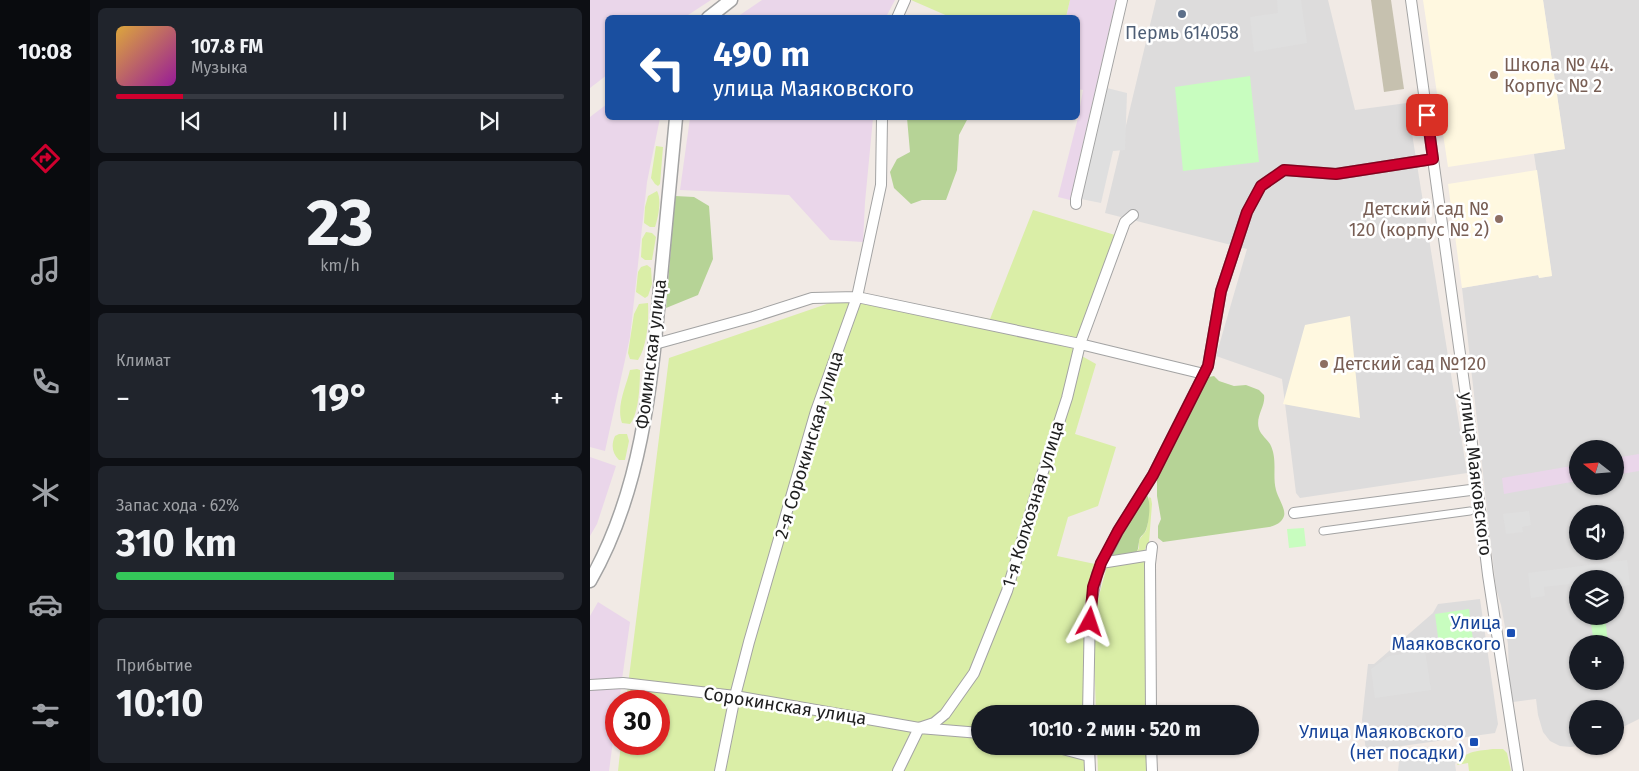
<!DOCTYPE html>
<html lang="ru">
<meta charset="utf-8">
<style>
body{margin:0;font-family:"Fira Sans",sans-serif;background:#20242c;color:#f1f3f6;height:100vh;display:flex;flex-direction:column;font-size:19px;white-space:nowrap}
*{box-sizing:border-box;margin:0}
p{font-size:16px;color:#9ea1a6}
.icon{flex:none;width:28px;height:28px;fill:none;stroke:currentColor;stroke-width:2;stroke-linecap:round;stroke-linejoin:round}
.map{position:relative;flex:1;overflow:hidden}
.drawer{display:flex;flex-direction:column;gap:8px;padding:8px;background:#0d0f14;width:500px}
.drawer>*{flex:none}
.hud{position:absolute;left:15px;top:15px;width:475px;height:105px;border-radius:8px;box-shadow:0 1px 4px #0004;background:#1a4fa0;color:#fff;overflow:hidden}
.needle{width:32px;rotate:287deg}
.buttons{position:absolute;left:979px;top:440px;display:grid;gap:10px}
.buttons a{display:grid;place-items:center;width:55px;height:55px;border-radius:50%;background:#171b24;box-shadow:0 1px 4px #0004;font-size:25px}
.speed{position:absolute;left:15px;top:690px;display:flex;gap:10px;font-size:25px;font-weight:700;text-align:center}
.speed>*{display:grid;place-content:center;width:65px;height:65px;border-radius:50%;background:#171b24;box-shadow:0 1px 4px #0004;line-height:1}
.speed .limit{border:8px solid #d22;background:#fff;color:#111}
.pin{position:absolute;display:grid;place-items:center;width:42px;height:42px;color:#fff;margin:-21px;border-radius:10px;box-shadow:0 2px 8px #0006}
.me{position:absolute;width:55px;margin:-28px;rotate:5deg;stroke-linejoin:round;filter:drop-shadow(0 0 4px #0008)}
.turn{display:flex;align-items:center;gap:18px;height:105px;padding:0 25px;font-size:22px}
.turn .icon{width:65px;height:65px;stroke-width:2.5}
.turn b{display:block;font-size:35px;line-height:42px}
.big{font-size:38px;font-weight:700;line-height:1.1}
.drawer .card{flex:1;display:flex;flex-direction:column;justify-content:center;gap:8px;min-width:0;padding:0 18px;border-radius:8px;background:#20242c}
.drawer .dial{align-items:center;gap:0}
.dial b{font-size:65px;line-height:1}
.song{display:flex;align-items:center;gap:15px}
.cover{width:60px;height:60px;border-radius:8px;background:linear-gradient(135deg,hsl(40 70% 55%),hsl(300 70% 35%))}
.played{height:5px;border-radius:2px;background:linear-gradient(90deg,#cf002e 15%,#363941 15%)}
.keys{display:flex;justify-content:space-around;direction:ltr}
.heat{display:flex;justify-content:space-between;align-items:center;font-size:28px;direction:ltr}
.charge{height:8px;border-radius:4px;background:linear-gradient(90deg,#34c759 62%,#363941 0)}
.trip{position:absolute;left:381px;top:705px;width:288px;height:50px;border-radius:25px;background:#171b24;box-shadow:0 1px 4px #0004;font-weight:700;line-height:50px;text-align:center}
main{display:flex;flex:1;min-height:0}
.dock{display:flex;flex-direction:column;width:90px;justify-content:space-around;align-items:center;background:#090b0e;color:#9ea1a6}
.dock .icon{width:35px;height:35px}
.dock .current{color:#cf002e}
.dock b{font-size:22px;color:#f1f3f6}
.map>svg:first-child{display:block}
</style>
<main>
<nav class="dock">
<b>10:08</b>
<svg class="icon current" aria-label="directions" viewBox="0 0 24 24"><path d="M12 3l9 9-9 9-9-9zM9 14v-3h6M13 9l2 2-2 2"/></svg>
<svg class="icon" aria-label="music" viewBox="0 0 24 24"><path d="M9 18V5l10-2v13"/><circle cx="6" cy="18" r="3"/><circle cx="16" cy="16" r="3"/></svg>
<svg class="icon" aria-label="phone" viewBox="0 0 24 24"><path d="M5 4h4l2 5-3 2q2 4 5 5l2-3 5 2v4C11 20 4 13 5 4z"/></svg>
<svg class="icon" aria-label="climate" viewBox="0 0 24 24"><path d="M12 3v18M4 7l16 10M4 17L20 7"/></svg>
<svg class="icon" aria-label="car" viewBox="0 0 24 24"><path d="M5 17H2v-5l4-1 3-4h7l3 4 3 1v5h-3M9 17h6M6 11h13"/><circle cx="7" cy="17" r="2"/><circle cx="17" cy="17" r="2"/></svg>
<svg class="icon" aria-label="filters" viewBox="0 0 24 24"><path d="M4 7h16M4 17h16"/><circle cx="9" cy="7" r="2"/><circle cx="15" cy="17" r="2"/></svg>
</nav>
<section class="drawer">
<div class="card">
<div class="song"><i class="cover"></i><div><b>107.8 FM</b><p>Музыка</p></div></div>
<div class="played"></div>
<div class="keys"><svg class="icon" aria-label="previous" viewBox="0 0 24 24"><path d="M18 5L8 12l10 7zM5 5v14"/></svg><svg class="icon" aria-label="pause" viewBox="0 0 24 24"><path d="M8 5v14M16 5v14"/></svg><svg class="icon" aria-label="next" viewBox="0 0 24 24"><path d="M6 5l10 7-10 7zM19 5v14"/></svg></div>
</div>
<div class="card dial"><b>23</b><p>km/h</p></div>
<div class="card"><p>Климат</p>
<div class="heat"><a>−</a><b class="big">19°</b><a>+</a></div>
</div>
<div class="card"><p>Запас хода · 62%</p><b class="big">310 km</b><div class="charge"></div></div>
<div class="card"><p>Прибытие</p><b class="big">10:10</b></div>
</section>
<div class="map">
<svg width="1049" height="771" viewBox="0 0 1049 771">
<rect width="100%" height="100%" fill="#f1eae5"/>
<path fill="#dddcdc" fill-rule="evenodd" d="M566,0H738L765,110L817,103L877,473L710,498L706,493L692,379L626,356L657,249L515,213Z
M953,0H1049V719L1025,731V709H988L987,746L981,747L970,746L960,741L953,732L948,715L946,699L923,702L919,676L918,644L911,605L906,589L872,288L949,275V278L962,276L944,154L975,149ZM988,449H1025V486H988ZM988,514H1025V551H988ZM988,579H1025V616H988ZM988,644H1025V681H988Z
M890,599L908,724L905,733L776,751L772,720L778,664H784L843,613L848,604Z"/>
<path fill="#ead6ea" d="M0,0H121L95,17L18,18L17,75L0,88Z
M172,0H305L296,17H147Z
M480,0H526L480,200L468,197L488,118L493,90L488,89V18L476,17Z
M17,104L18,118H70L57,182L40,337L15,451L0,447V117Z
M100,118H283L275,202L273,242L240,240L199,195L90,190Z
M1049,454V471L1025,475V458Z
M0,457L26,466L7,524L0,536Z
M987,465V481L914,494L912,478Z
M8,602L40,622L29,701H26V718L19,771H0V616Z"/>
<path fill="#fff8e0" d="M833,0H953L975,149L858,167Z
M947,170L962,276L949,278L948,275L872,288L858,184Z
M760,316L770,418L693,404L715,325Z"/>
<path fill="#c6c1af" d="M781,0H801L814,89L794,92Z"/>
<path fill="#daeea7" d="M321,0H480L476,17H360Z
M66,146L73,147L70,184L68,186L65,184L61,178Z
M67,191C72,200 68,218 65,227H60L54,223L55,207L58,196Z
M443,210L525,235L490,355L506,364L485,434L526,447L508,506L478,517L467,556L505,564L497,600L495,714H390V746H495L496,771H28L31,744H69V701H36L79,358L257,297L400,319Z
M56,232L62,233L66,237L62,260H55L51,257L52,239Z
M57,265L61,268L62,284L58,296L55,298L46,292L48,272L51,267Z
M58,303C59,320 57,347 48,360L40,359L38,353L44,314L49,304Z
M47,369L50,370C50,384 49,414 40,424L32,423C26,406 36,387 40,370Z
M29,434H37L39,441L35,460H29C22,453 21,445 25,436Z
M559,497L561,498L562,504L559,542L554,551L546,553L549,548V540L556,531L558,522Z
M556,560L559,714H506L503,618L517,566Z
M507,746H560V771H508Z
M903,749H913L917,753L921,771H879L878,763L867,765C874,750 889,751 903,749Z"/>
<path fill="#b6d396" d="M317,118H378L369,135L367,170L356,200H332L321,204L304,188L300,172L307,159L320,152Z
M85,196L104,197L119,206L123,259L108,295L76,308Z
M624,376L629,381L644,386L656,385L669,390L674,395C676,406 665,416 669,429C671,435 677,439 680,444C688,459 682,475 686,490C688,498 696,509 694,516C692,523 684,526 679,527L573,542L568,538V526L571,519L567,496V477L614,385L619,377Z
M556,494C562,499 559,525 555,532C553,535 549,537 549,542C548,547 549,548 546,553L523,557V552C527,548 527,544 530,538C536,523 545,508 556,494Z"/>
<path fill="#c8fdbf" d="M660,76L669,162L593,171L585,87Z
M714,528L716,546L699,548L697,529Z
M879,609L883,640L849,645L845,614Z
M1000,616H1015L1018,644H1004Z"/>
<path fill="#dfdfdf" d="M687,0H711L717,43L664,52L660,17L688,13Z
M517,88L537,93L535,150L523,151L511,203L491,199Z
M939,511L941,525L932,527L933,532L916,534L913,514Z
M1037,560L1040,585L1025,587V579H988L987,591L981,592L979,584L954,587L955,596L941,598L938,573Z
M834,643L841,690L785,698L781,669L799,656L813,654V646Z
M868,746L869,756L865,764L866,771H808L810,753Z"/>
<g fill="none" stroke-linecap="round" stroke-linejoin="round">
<defs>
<path id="pedestrian" d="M733,531L880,511"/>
<path id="minor" d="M821,0L879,419L898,575L928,771
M307,18L315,0
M486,204V199L532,0
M65,344L163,317L222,298L267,297L490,344L614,374
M704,513L888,489
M511,563L561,555
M0,685L33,683L145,696L329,728L390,733
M498,714L500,609L507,574L528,531L563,475L618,366L631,291L657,212L671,186L694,170L746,174L843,159
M561,714L560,564L562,547
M461,746L499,756
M499,746L500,771
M561,746L562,771
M130,771L145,696L159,642L226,411L267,297L291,185L292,118
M308,771L329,728L344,723L355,714L384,673L417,591L449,484L477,398L490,344L535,222L543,215"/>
<path id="tertiary" d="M118,18L141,0
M0,581C51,492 61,388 70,288C75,231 81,174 86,118"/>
</defs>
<use href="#pedestrian" stroke="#a3a3a3" stroke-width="9"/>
<use href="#minor" stroke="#a3a3a3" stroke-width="12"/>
<use href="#tertiary" stroke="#a3a3a3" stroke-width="15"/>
<use href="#pedestrian" stroke="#fff" stroke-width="7"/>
<use href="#minor" stroke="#fff" stroke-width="10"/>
<use href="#tertiary" stroke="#fff" stroke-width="12"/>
</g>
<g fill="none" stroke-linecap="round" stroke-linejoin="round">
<defs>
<path id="route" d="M500,622L503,587L511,563L528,531L563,475L618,366L631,291L657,212L671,186L694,170L746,174L843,159L837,115"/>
</defs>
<use href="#route" stroke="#87001e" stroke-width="12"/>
<use href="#route" stroke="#cf002e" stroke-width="9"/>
</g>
<circle fill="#5c6f8a" stroke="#fff" stroke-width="2" cx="592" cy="14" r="5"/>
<g fill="#8d6e63" stroke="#fff" stroke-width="2">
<circle cx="904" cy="75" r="5"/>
<circle cx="909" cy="219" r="5"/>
<circle cx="734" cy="364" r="5"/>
</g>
<g fill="#1a4fb4" stroke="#fff" stroke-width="2">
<rect x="916" y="628" width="10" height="10" rx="2.5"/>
<rect x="879" y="737" width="10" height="10" rx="2.5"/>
</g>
<g text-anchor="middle" stroke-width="5" stroke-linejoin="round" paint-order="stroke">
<g font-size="18" fill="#4e5e75" stroke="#fff">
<text x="592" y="39">Пермь 614058</text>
</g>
<g font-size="18" fill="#785e54" stroke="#fff" text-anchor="start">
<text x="914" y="71">Школа № 44.<tspan x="914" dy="21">Корпус № 2</tspan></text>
<text x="899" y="215" text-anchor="end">Детский сад №<tspan x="899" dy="21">120 (корпус № 2)</tspan></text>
<text x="744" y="370">Детский сад №120</text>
</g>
<g font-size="18" fill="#1f1f1f" stroke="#fff">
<text transform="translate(61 354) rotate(-83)" y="6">Фоминская улица</text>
<text transform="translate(219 445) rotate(-73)" y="6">2-я Сорокинская улица</text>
<text transform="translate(886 474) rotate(83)" y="6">улица Маяковского</text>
<text transform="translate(443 504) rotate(-73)" y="6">1-я Колхозная улица</text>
<text transform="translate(195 706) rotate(9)" y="6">Сорокинская улица</text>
</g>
<g font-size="18" fill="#164399" stroke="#fff" text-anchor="end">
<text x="911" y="629">Улица<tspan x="911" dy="21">Маяковского</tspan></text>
<text x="874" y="738">Улица Маяковского<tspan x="874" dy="21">(нет посадки)</tspan></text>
</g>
</g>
</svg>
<div class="buttons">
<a><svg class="needle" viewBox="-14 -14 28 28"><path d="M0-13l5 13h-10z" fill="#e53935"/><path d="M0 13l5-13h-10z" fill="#9ea1a6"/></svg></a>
<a><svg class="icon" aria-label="sound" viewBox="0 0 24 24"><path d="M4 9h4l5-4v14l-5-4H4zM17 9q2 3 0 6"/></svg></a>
<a><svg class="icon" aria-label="layers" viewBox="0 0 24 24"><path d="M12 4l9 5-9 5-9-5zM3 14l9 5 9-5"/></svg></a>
<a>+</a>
<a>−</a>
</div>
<div class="speed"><div class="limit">30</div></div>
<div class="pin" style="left:837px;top:115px;background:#d93025"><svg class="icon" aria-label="arrive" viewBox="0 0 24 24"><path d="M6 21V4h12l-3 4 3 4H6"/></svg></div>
<svg class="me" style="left:500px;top:622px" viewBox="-20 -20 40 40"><path d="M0-17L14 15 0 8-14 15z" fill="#cf002e" stroke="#fff" stroke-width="4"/></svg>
<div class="trip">10:10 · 2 мин · 520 m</div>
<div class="hud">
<div class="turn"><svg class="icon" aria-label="left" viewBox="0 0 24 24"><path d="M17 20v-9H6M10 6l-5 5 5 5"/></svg><div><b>490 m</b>улица Маяковского</div></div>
</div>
</div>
</main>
